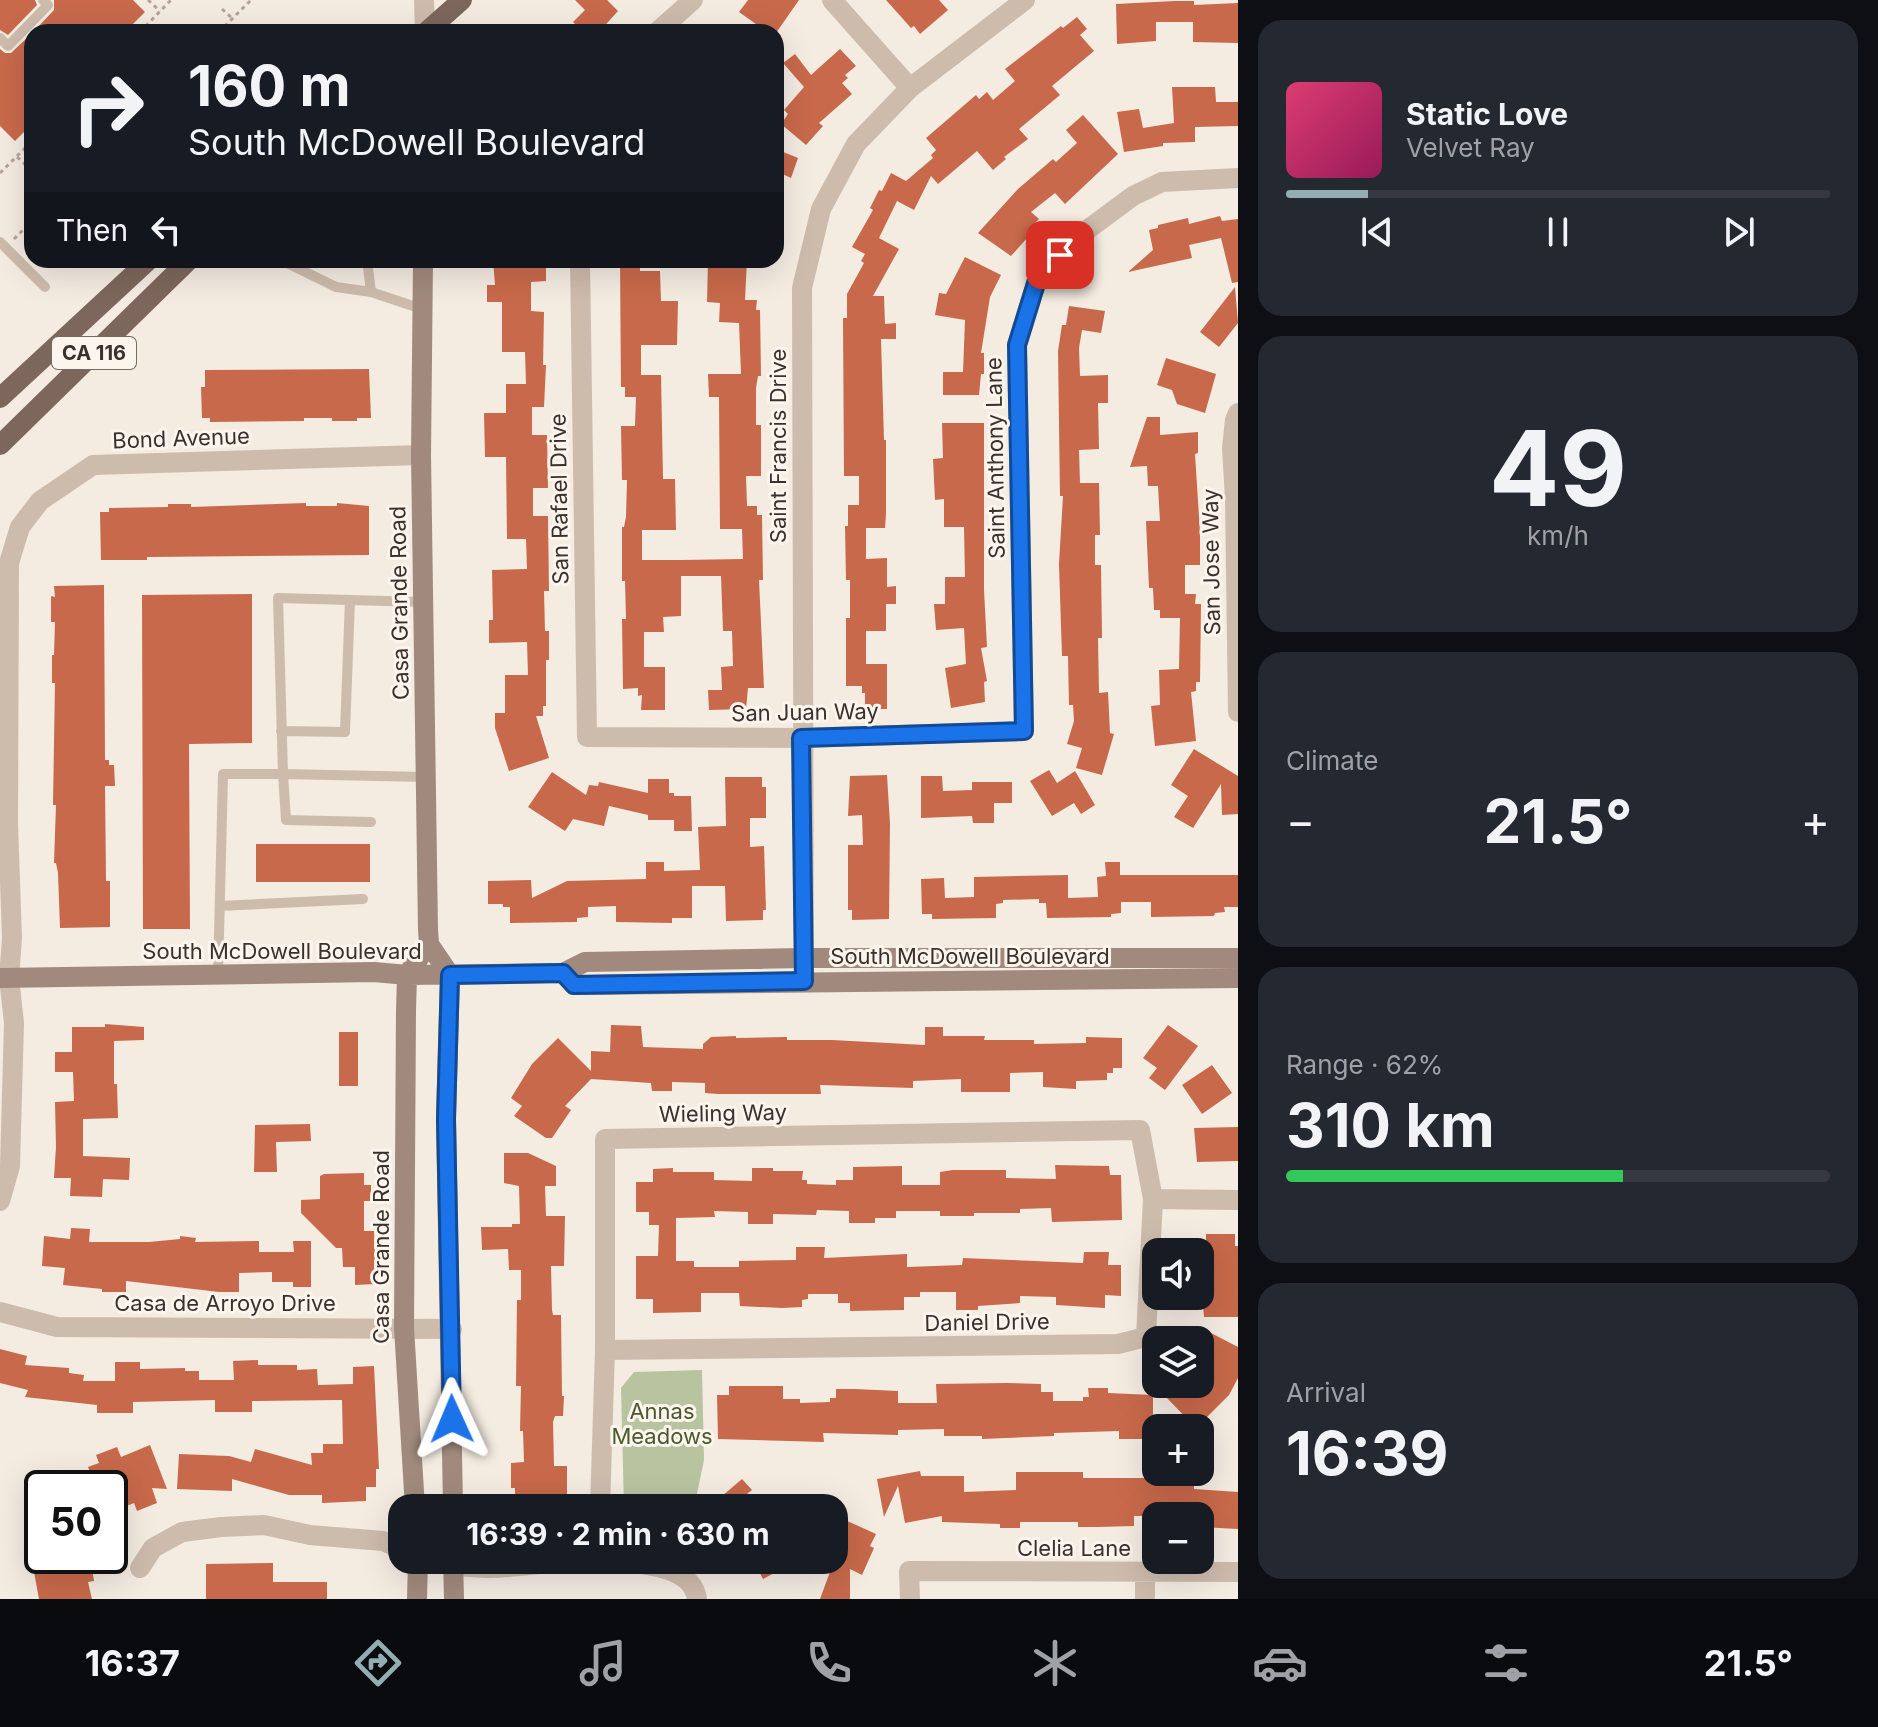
<!DOCTYPE html>
<meta charset="utf-8">
<style>
body{margin:0;font-family:Inter,sans-serif;background:#242831;color:#f1f3f6;height:100vh;display:flex;flex-direction:column;font-size:30px;white-space:nowrap}
*{box-sizing:border-box;margin:0}
p{font-size:26px;color:#9ea1a6}
.icon{flex:none;width:44px;height:44px;fill:none;stroke:currentColor;stroke-width:2;stroke-linecap:round;stroke-linejoin:round}
.map{position:relative;flex:1;overflow:hidden}
.details{display:flex;flex-direction:column;gap:20px;padding:20px;background:#0d0f14;width:640px}
.details>*{flex:none}
.hud{position:absolute;left:24px;top:24px;width:760px;height:244px;border-radius:24px;box-shadow:0 8px 32px #0002;background:#171b24;color:#f1f3f6;overflow:hidden}
.tools{position:absolute;left:1142px;top:1238px;display:grid;gap:16px}
.tools a{display:grid;place-items:center;width:72px;height:72px;border-radius:16px;background:#171b24;box-shadow:0 8px 32px #0002;font-size:40px}
.speed{position:absolute;left:24px;top:1470px;display:flex;gap:16px;font-size:40px;font-weight:700;text-align:center}
.speed>*{display:grid;place-content:center;width:104px;height:104px;border-radius:50%;background:#171b24;box-shadow:0 8px 32px #0002;line-height:1}
.speed .limit{border:4px solid #111;border-radius:12px;background:#fff;color:#111}
.pin{position:absolute;display:grid;place-items:center;width:68px;height:68px;color:#fff;margin:-34px;border-radius:16px;box-shadow:0 4px 12px #0006}
.me{position:absolute;width:88px;margin:-44px;rotate:359deg;stroke-linejoin:round;filter:drop-shadow(0 0 6px #0008)}
.turn{display:flex;align-items:center;gap:28px;height:168px;padding:0 32px;font-size:36px}
.turn .icon{width:104px;height:104px;stroke-width:2.5}
.turn b{display:block;font-size:56px;line-height:68px}
.then{display:flex;align-items:center;height:76px;padding:0 32px;background:#0003;gap:16px;font-size:30px}
.big{font-size:60px;font-weight:700;line-height:1.1}
.details .widget{flex:1;display:flex;flex-direction:column;justify-content:center;gap:12px;min-width:0;padding:0 28px;border-radius:24px;background:#242831}
.details .dial{align-items:center;gap:0}
.dial b{font-size:104px;line-height:1}
.song{display:flex;align-items:center;gap:24px}
.cover{width:96px;height:96px;border-radius:12px;background:linear-gradient(135deg,hsl(340 70% 55%),hsl(330 70% 35%))}
.played{height:8px;border-radius:4px;background:linear-gradient(90deg,#92aeb2 15%,#363941 15%)}
.keys{display:flex;justify-content:space-around;direction:ltr}
.heat{display:flex;justify-content:space-between;align-items:center;font-size:44px;direction:ltr}
.charge{height:12px;border-radius:6px;background:linear-gradient(90deg,#34c759 62%,#363941 0)}
.trip{position:absolute;left:388px;top:1494px;width:460px;height:80px;border-radius:24px;background:#171b24;box-shadow:0 8px 32px #0002;font-weight:700;line-height:80px;text-align:center}
.menu{display:flex;height:128px;justify-content:space-around;align-items:center;background:#090b0e;color:#9ea1a6}
.menu .icon{width:56px;height:56px}
.menu .selected{color:#92aeb2}
.menu b{font-size:36px;color:#f1f3f6}
main{display:flex;flex:1;min-height:0}
.map>svg:first-child{display:block}
</style>
<main>
<div class="map">
<svg width="1238" height="1599" viewBox="0 0 1238 1599">
<rect width="100%" height="100%" fill="#f4ebe1"/>
<path fill="#b8c4a0" d="M702,1370L704,1460L694,1508H624L621,1388L634,1372Z"/>
<path fill="#c8694b" d="M0,0H35L37,5L8,35L0,30Z
M54,0H133L145,12L125,32H33L54,10Z
M575,0H607L618,11L599,32H583L573,22L585,10Z
M748,0H799L776,33L767,32L739,12Z
M886,0H939L948,10L920,34L914,26L911,28Z
M1175,1H1194V5L1238,3V43L1193,42V22H1156V41L1117,44L1116,4Z
M1077,17L1087,29L1080,35L1094,51L1052,86L1060,95L1019,129L1028,139L1004,157L1006,159L993,170L977,151L938,184L931,176L914,210L897,201L879,238L899,249L873,296H884L885,324L896,323V339H881L884,440H886V514L885,528H866V559L887,558V587L896,586V604H886V631H866V664H887V709H865V693H862V686H846V618H850V580H846L845,526H848V505H859V476H844L843,318H847V294L864,263L861,261L865,254L852,247L873,210L870,208L879,190L882,191L891,173L906,181L933,158L931,155L936,150L926,138L976,95L979,99L987,92L993,100L1015,81L1005,69L1061,26L1063,28Z
M32,33V124L15,141L0,126V49L5,53H11Z
M840,49L856,66L845,75L848,78L842,83L852,94L819,123L823,126L806,145L781,124L788,114L784,110L804,87L783,63L795,54L811,75Z
M1172,87H1215L1216,102H1238V126L1195,127V142L1163,143V146L1124,152L1117,112L1139,109L1143,128L1174,123Z
M1083,115L1118,154L1065,204L1055,193L1031,212L1039,219L1032,226L1035,229L1011,256L978,233L1018,189L1053,159L1056,162L1077,143L1066,130Z
M776,149L798,158L791,178L776,171Z
M1220,216L1222,221L1238,219V282L1232,283L1221,238L1189,245L1192,258L1128,272L1153,250L1149,230L1158,228V225L1188,218L1189,224Z
M965,257L1001,275L990,297L981,353H984V374H981L979,395H943V372H963L965,320L935,315L939,293L946,294Z
M493,260H546V281L531,282V311L544,312L543,365H546L544,407H532V435H547L548,488H533V516H548L549,591H544L545,631H549V660H546V706H543V716H536L549,758L509,771L495,728V713H505V675H528L527,642L489,643V620H493L492,570L527,569L526,539H507L506,457H485L484,413H506V384H526L525,352H502V302H487V285H495Z
M620,260H640V271H660L661,301H678L677,345H641V375H661L663,479H675L676,530H642V560H682L743,559L742,529H720L719,397H709L708,374H741L739,323L719,322L720,303L707,302L708,260H747L745,300H757L756,310H760L761,376H758L756,388V425H761V476H746L747,506H757V515H762L763,580H759L764,688H748L746,709L709,710L708,690H722L721,667L733,666L732,631H723L721,576H681V616L663,617L664,632H644V667H665V710H641L642,695L638,696V688L623,689L622,619H626L625,581H622V527H624L626,517L627,480H622L621,426H635L636,397H625V387H621Z
M1235,287L1238,323L1219,347L1200,332Z
M1069,306L1105,311L1101,333L1082,330L1079,348L1080,376L1108,375V403H1098L1099,449L1079,450L1080,483H1099L1100,535H1095V565H1101L1102,638H1098L1099,693L1108,692L1110,733L1114,734L1102,775L1076,768L1082,748L1067,744L1074,721L1073,705H1069L1068,656H1062L1059,564L1063,496H1060L1058,351L1062,325H1066Z
M1166,358L1216,374L1205,413L1177,404L1172,390L1157,385Z
M369,369L371,418H357V421H332V418H304V421L210,422V418H202L201,387H205V370Z
M1147,417H1160V435L1198,432V453L1195,454L1200,532V565H1185V594H1196L1195,604H1201L1200,682H1196V691L1191,692L1196,741L1155,746L1151,706L1160,705L1159,670L1179,669L1180,618H1160V610H1154L1153,588H1149L1146,521H1160L1158,486H1148L1147,466L1130,467Z
M942,423H984V590L987,647L981,648L987,681L984,682L985,702L951,708L945,668L966,664L964,628L936,630L934,604H945V577H965L964,527H944V499L935,500L933,459L943,458Z
M306,503V506H337V503L369,506V555L147,557V560H101L100,512H109V508L168,507V504H191V507Z
M104,585L105,760H109V765H114L115,786H105L106,881H110V927L60,928L58,873L56,863H54L56,805H53L55,683H52V655H54L55,622H51V596L55,597L54,586Z
M252,594V743L189,744L190,929H143L142,595Z
M1194,749L1238,776V814L1222,815L1221,784L1193,828L1174,817L1188,796L1171,785Z
M1049,770L1057,783L1075,771L1095,805L1081,814L1074,803L1052,816L1030,781Z
M552,772L586,795L589,785L598,786L599,782L648,793V779H669V793H674V796H691L692,831H674V820H648V815L609,806L604,826L573,819L565,831L528,807Z
M887,775L890,824L889,919L852,920V910H848V845H863L862,815L848,816L850,776Z
M921,776H942L943,791L972,790V782H1012V803H994V823H973L972,816L921,818Z
M725,777H762V787H766V818H750V847L764,846L766,910H763V920L726,921L725,886H692V918H672V923L616,922V906L588,907V917L577,918V922L510,923V907H503V904H488V881L531,880L532,898L567,881L646,879V862H664V871L700,870L698,827L726,826Z
M256,844H370V882H256Z
M1105,862H1120V875H1238V907H1224L1225,912L1215,913L1214,916L1151,917V902H1121V913L1111,914V917L1047,918L1046,903H1039V899L1003,900V903L996,904V918L932,919V914H922L921,879L944,878L945,898L974,897V877L1068,875V898L1098,897L1097,877L1106,876Z
M105,1024L144,1027V1040L114,1041V1084H117L118,1118L83,1119V1156L130,1158L129,1180L103,1179L102,1197L70,1196L71,1178H54L56,1147L55,1102L74,1101L73,1072H55V1052H72V1027H105Z
M611,1025L641,1026L643,1047L672,1048L703,1049V1044L711,1037L736,1036V1038L787,1037V1040H832L925,1045V1027H943V1036H985L984,1040H1034V1044L1086,1043V1037L1122,1038V1068H1113V1073H1107V1080L1076,1081V1089L1043,1087V1072L1010,1073V1092H961V1079L913,1081V1088L820,1085L821,1094H718L705,1093V1083L672,1082V1091H652L651,1083L591,1079L565,1106L571,1110L552,1138H546L514,1116L522,1106L511,1098L532,1064L558,1038L591,1071V1051L610,1052Z
M1168,1025L1198,1046L1165,1090L1149,1078L1157,1068L1143,1058Z
M339,1032H358V1086H339Z
M1212,1065L1232,1093L1202,1114L1182,1085Z
M310,1124L311,1141L276,1142L277,1172H254L255,1125Z
M1238,1127V1161L1197,1162L1194,1128Z
M504,1153H528L556,1166V1186H545L546,1216H565L564,1266H551L552,1310L553,1315H561L562,1396H564L563,1416H555L553,1422L554,1466H567V1508H515V1488H511V1463L524,1462L523,1431H520L521,1386H516L517,1300H521V1270H509L508,1249L482,1250L481,1227H512V1224H520L519,1186L504,1183Z
M1055,1165L1109,1166L1110,1175H1121L1122,1220L1052,1222L1051,1208L1020,1209V1213H974V1216H940V1211H896V1218H875V1223H849V1211L817,1210L816,1215L773,1214V1224H748V1212L714,1211L715,1217L676,1218V1261H694V1267H739V1261L796,1260V1247H825L824,1258L907,1254V1267L962,1265L963,1258L1083,1263L1084,1252H1109L1108,1265H1121V1296L1105,1295V1308L1056,1305V1297L1020,1296V1303L978,1306V1310H956V1292H920V1297H904V1310L850,1311V1303H838V1294H808V1299L802,1300V1307L782,1308L740,1306L739,1293H701V1312L653,1313V1299H636V1256H658L659,1225H649V1212H636V1182H653V1169L673,1168V1172H714V1180L752,1181V1168H773V1171H803L802,1180H807V1184L836,1185V1180H853V1167L902,1166V1185H940V1172L953,1170H1006V1178L1056,1179Z
M364,1173V1185H371V1201H364V1231H374L376,1284L355,1285V1267H343L342,1248H336L301,1213V1200L320,1199V1176L324,1174Z
M71,1228L90,1229L89,1242H149L180,1239V1236L196,1238L195,1242L259,1241V1252H294L293,1241H311V1287H293V1282H272V1272L239,1273V1292H219L126,1281V1292H102V1289L63,1285L65,1268L42,1266L44,1236L70,1239Z
M1206,1234H1235V1246H1238V1317H1204L1203,1305H1200V1251H1206Z
M1209,1332L1238,1347V1378L1229,1395L1196,1428L1166,1397L1179,1384H1200V1349Z
M0,1349L27,1356L25,1365L69,1368V1373L84,1375L83,1381H115V1362H140V1369L185,1368V1371H199V1380H234L233,1361L258,1360V1365H297V1370L317,1369L318,1385L353,1384V1367L374,1366L379,1469H376V1487H366V1501L322,1503V1495H289L232,1479V1491L177,1489L179,1454L229,1456L251,1462L255,1449L312,1465L311,1453H323V1444H343L342,1400L252,1401V1412H215V1400L133,1402V1413H97V1405L25,1397L28,1390L0,1383Z
M1007,1383L1041,1384V1392H1053V1401H1083V1397H1089L1088,1388H1108V1393L1153,1395V1439H1119V1431L1054,1433V1436L982,1439V1436H944V1429L898,1430V1435L823,1433L824,1442L718,1439L717,1395H729V1386H783V1399H800V1403L830,1402V1398H836V1389H855L898,1391V1403H937L936,1384Z
M150,1445L167,1489L152,1488L157,1503L137,1511L134,1503L114,1511L110,1501V1488H96L88,1467L99,1463L96,1455L117,1447L121,1457Z
M920,1471L921,1476H964V1492L1016,1490V1472H1083V1478H1163V1472H1194V1489L1238,1492V1529L1200,1527V1516H1134V1526L1098,1527H1078V1522H1020V1528H1000V1524L942,1522V1516L905,1523L898,1486L884,1517L877,1479Z
M742,1479L752,1490L747,1494L760,1508H708Z
M834,1515L876,1534L870,1546L874,1548L862,1575L850,1569V1599H820L834,1561Z
M31,1556H76L77,1562L91,1560L94,1581L88,1582L92,1599H39Z
M753,1560H799L763,1579Z
M273,1563V1582H327V1599H206V1564Z"/>
<g fill="none" stroke-linecap="round" stroke-linejoin="round">
<path stroke="#b9a596" stroke-width="3" stroke-dasharray="4 4" stroke-linecap="butt" d="M148,0L160,11
M222,9L233,19
M140,32L171,0
M219,32L251,0
M17,157L28,167
M0,173L32,141
M14,239L32,221"/>
<path stroke="#cdbbac" stroke-width="10" d="M0,38L8,46L48,5L43,0
M0,242L45,287
M281,260L336,287L371,292L422,309
M367,260L371,292
M423,602L278,598L283,774L426,777
M281,731L345,732L350,600
M220,906L363,899
M218,975L223,774H283L286,820L371,822"/>
<path stroke="#cdbbac" stroke-width="20" d="M424,0L425,32
M832,0L910,88
M657,32L693,0
M580,260L587,737L801,738L1024,731L1017,345L1038,277L1083,233L1133,196L1162,182L1238,178
M1238,413L1235,420L1232,448L1235,498L1238,712
M804,981L802,288L821,209L856,144L910,88L1025,0
M0,1201L10,1166L14,1023L9,978L12,938L8,824L9,563L20,527L40,501L93,465L421,455
M0,1312L57,1327L452,1329
M605,1350L1118,1344L1146,1337L1153,1199L1238,1200
M600,1508L605,1350V1139L1140,1130L1153,1199
M430,1560C478,1575 526,1565 575,1560
M611,1560C639,1565 692,1564 697,1599
M140,1568L153,1548L182,1532L221,1527L264,1525L310,1535L383,1541L402,1549
M910,1599L909,1571L1238,1572
M1145,1599V1572"/>
<path stroke="#a18a7d" stroke-width="20" d="M423,260L421,455L428,930L429,944L450,975L446,1119L453,1508
M563,973L574,985L1238,978
M0,978L374,972L407,975L563,973L585,962L803,958H1238
M415,1508L404,1328L406,1011L407,975L429,944
M453,1560L454,1599
M417,1599L418,1560"/>
<path stroke="#7d675c" stroke-width="20" d="M426,32L462,0
M0,398L149,260
M0,445L189,260"/>
</g>
<g fill="none" stroke-linecap="round" stroke-linejoin="round">
<defs>
<path id="route" d="M452,1419L446,1119L450,975L563,973L574,985L804,981L801,738L1024,731L1017,345L1038,277L1060,255"/>
</defs>
<use href="#route" stroke="#114b97" stroke-width="20"/>
<use href="#route" stroke="#1a73e8" stroke-width="14"/>
</g>
<g text-anchor="middle" stroke-width="6" stroke-linejoin="round" paint-order="stroke">
<rect fill="#fbf5ee" stroke="#756b66" stroke-width="2" x="52" y="337" width="84" height="32" rx="6"/>
<g font-size="20" font-weight="bold" fill="#3b302b">
<text x="94" y="360">CA 116</text>
</g>
<g font-size="22" fill="#3b302b" stroke="#fbf5ee">
<text transform="translate(181 438) rotate(-2)" y="8">Bond Avenue</text>
<text transform="translate(778 446) rotate(-90)" y="8">Saint Francis Drive</text>
<text transform="translate(995 458) rotate(-91)" y="8">Saint Anthony Lane</text>
<text transform="translate(559 499) rotate(-91)" y="8">San Rafael Drive</text>
<text transform="translate(1211 562) rotate(-91)" y="8">San Jose Way</text>
<text transform="translate(399 603) rotate(-91)" y="8">Casa Grande Road</text>
<text transform="translate(805 712) rotate(-1)" y="8">San Juan Way</text>
<text x="282" y="959">South McDowell Boulevard</text>
<text x="970" y="964">South McDowell Boulevard</text>
<text transform="translate(723 1113) rotate(-1)" y="8">Wieling Way</text>
<text transform="translate(381 1247) rotate(-90)" y="8">Casa Grande Road</text>
<text x="225" y="1311">Casa de Arroyo Drive</text>
<text transform="translate(987 1322) rotate(-1)" y="8">Daniel Drive</text>
<text x="1074" y="1556">Clelia Lane</text>
</g>
<g font-size="22" fill="#4a5a2e" stroke="#fbf5ee">
<text x="662" y="1419">Annas<tspan x="662" dy="25">Meadows</tspan></text>
</g>
</g>
</svg>
<div class="tools">
<a><svg class="icon" aria-label="sound" viewBox="0 0 24 24"><path d="M4 9h4l5-4v14l-5-4H4zM17 9q2 3 0 6"/></svg></a>
<a><svg class="icon" aria-label="layers" viewBox="0 0 24 24"><path d="M12 4l9 5-9 5-9-5zM3 14l9 5 9-5"/></svg></a>
<a>+</a>
<a>−</a>
</div>
<div class="speed"><div class="limit">50</div></div>
<div class="pin" style="left:1060px;top:255px;background:#d93025"><svg class="icon" aria-label="arrive" viewBox="0 0 24 24"><path d="M6 21V4h12l-3 4 3 4H6"/></svg></div>
<svg class="me" style="left:452px;top:1419px" viewBox="-20 -20 40 40"><path d="M0-17L14 15 0 8-14 15z" fill="#1a73e8" stroke="#fff" stroke-width="4"/></svg>
<div class="trip">16:39 · 2 min · 630 m</div>
<div class="hud">
<div class="turn"><svg class="icon" aria-label="right" viewBox="0 0 24 24"><path d="M7 20v-9h11M14 6l5 5-5 5"/></svg><div><b>160 m</b>South McDowell Boulevard</div></div>
<div class="then">Then<svg class="icon" aria-label="left" viewBox="0 0 24 24"><path d="M17 20v-9H6M10 6l-5 5 5 5"/></svg></div>
</div>
</div>
<section class="details">
<div class="widget">
<div class="song"><i class="cover"></i><div><b>Static Love</b><p>Velvet Ray</p></div></div>
<div class="played"></div>
<div class="keys"><svg class="icon" aria-label="previous" viewBox="0 0 24 24"><path d="M18 5L8 12l10 7zM5 5v14"/></svg><svg class="icon" aria-label="pause" viewBox="0 0 24 24"><path d="M8 5v14M16 5v14"/></svg><svg class="icon" aria-label="next" viewBox="0 0 24 24"><path d="M6 5l10 7-10 7zM19 5v14"/></svg></div>
</div>
<div class="widget dial"><b>49</b><p>km/h</p></div>
<div class="widget"><p>Climate</p>
<div class="heat"><a>−</a><b class="big">21.5°</b><a>+</a></div>
</div>
<div class="widget"><p>Range · 62%</p><b class="big">310 km</b><div class="charge"></div></div>
<div class="widget"><p>Arrival</p><b class="big">16:39</b></div>
</section>
</main>
<nav class="menu">
<b>16:37</b>
<svg class="icon selected" aria-label="directions" viewBox="0 0 24 24"><path d="M12 3l9 9-9 9-9-9zM9 14v-3h6M13 9l2 2-2 2"/></svg>
<svg class="icon" aria-label="music" viewBox="0 0 24 24"><path d="M9 18V5l10-2v13"/><circle cx="6" cy="18" r="3"/><circle cx="16" cy="16" r="3"/></svg>
<svg class="icon" aria-label="phone" viewBox="0 0 24 24"><path d="M5 4h4l2 5-3 2q2 4 5 5l2-3 5 2v4C11 20 4 13 5 4z"/></svg>
<svg class="icon" aria-label="climate" viewBox="0 0 24 24"><path d="M12 3v18M4 7l16 10M4 17L20 7"/></svg>
<svg class="icon" aria-label="car" viewBox="0 0 24 24"><path d="M5 17H2v-5l4-1 3-4h7l3 4 3 1v5h-3M9 17h6M6 11h13"/><circle cx="7" cy="17" r="2"/><circle cx="17" cy="17" r="2"/></svg>
<svg class="icon" aria-label="filters" viewBox="0 0 24 24"><path d="M4 7h16M4 17h16"/><circle cx="9" cy="7" r="2"/><circle cx="15" cy="17" r="2"/></svg>
<b>21.5°</b>
</nav>
